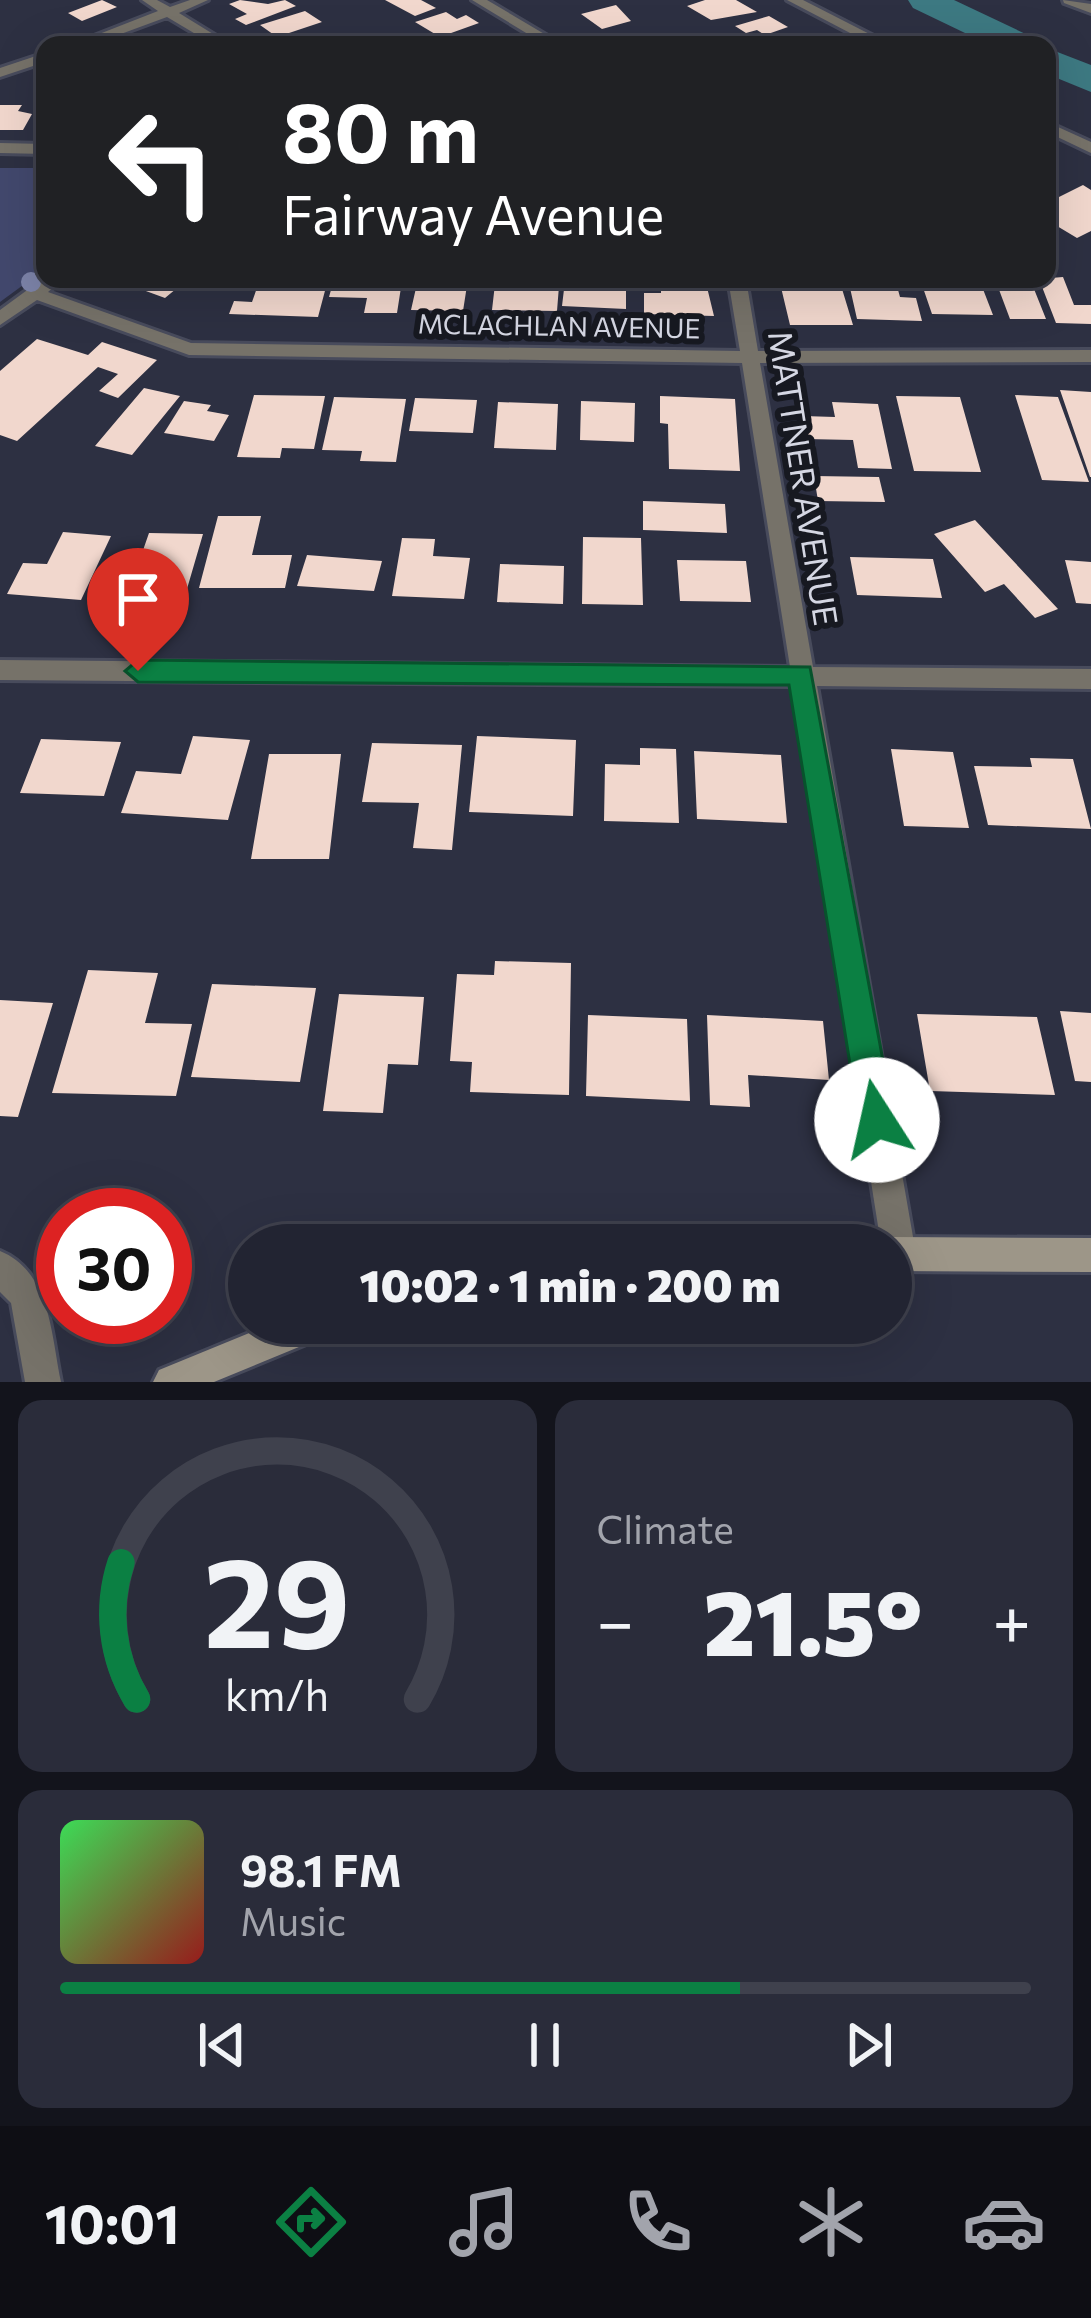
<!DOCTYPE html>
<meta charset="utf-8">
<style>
body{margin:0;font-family:Commissioner,sans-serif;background:#2a2c3a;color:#f1f3f6;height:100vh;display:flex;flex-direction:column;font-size:45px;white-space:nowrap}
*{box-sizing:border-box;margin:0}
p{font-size:39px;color:#a2a4ac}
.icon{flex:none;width:66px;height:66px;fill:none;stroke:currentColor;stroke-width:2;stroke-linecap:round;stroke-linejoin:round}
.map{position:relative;height:1382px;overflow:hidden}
.details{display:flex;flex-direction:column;gap:18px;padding:18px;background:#13141c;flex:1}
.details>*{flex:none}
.guide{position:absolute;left:36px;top:36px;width:1020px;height:252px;border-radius:24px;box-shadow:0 12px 48px #0002,0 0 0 3px #3f414d;background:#202124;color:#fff;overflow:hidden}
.speed{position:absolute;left:36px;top:1188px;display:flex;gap:24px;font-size:60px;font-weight:700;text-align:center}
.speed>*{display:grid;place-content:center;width:156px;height:156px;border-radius:50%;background:#222432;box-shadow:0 12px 48px #0002,0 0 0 3px #3f414d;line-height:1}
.speed .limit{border:18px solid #d22;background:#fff;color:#111}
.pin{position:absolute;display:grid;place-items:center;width:102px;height:102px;color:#fff;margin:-123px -51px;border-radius:50% 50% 50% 0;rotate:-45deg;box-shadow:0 0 12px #0007}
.pin .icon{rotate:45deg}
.me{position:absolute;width:132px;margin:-66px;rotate:350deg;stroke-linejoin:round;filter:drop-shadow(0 0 9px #0008)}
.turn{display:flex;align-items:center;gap:42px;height:252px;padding:0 48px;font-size:54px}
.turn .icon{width:156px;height:156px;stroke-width:2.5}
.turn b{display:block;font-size:84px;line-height:102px}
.big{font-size:90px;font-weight:800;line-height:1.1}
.details .widget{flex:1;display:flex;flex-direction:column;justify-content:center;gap:18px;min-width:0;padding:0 42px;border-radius:24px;background:#2a2c3a}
.details .dial{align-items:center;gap:0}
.dial svg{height:312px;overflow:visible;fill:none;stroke:#3f414d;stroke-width:7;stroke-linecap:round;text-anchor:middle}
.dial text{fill:#f1f3f6;stroke:none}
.song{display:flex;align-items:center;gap:36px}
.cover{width:144px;height:144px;border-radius:18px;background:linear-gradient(135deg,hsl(130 70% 55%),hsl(0 70% 35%))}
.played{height:12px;border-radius:6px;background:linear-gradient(90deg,#0b8043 70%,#3f414d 70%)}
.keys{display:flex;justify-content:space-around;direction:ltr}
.heat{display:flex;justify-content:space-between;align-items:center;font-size:66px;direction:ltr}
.details .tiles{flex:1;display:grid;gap:18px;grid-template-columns:1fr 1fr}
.widget:last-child{grid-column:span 2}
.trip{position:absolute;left:228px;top:1224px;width:684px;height:120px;border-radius:60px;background:#222432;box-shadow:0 12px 48px #0002,0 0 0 3px #3f414d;font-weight:800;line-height:120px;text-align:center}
.menu{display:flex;height:192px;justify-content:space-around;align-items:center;background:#0e0e14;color:#a2a4ac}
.menu .icon{width:84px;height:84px}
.menu .on{color:#0b8043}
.menu b{font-size:54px;color:#f1f3f6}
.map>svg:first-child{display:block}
</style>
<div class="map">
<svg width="1091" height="1382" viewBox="0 0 1091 1382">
<rect width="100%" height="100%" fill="#2d3042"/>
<path fill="#42486d" d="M0,168H45V269L0,302Z"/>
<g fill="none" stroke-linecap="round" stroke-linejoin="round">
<path fill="#3d7982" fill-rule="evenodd" d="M908,0H954L1032,37L1038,45H990L913,8Z
M1047,48L1091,65V92L1047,74Z"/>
</g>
<path fill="#f1d7cd" d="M102,0L117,7L82,21L68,13Z
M240,0L268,4L285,0L296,6L246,25L235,19L247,14L229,4Z
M385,0H421L436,8L415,16Z
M705,0H736L757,12L711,20L687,6Z
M616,5L631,21L602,29L581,14Z
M305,11L322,22L277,37L260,25Z
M446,12L457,19L466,15L479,23L440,37L415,22Z
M769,16L788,27L765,35L757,30L746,33L735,26Z
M0,105H22L18,111L32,114L23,130H0Z
M1083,185L1091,190V231L1077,238L1047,220V203Z
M1063,277L1074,305H1091V324L1056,323L1039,279Z
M113,279H188L165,298Z
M334,279L402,281L397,313H364L367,298L329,297Z
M448,279H468L463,311L411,310L416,288L446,289Z
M661,279H705L714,316L644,314V293H661Z
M779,279H839L853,325H790Z
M848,279H895L900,297L916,298L922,321L857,319Z
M920,279L981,284L993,315L932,314Z
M995,279H1030L1046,319H1010Z
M565,281L626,283V309L562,306Z
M495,284L559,286L557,311L492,310Z
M258,285L326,287L318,317L229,314L234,301L252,302Z
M37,339L88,355L102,342L157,360L118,398L99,391L118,374L98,367L17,441L0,435V371Z
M144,388L180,396L132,455L95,446Z
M1060,390L1091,392V477H1090Z
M254,395L325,396L314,449L282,448L280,458L237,457Z
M1015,395L1058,397L1089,482L1042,480Z
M660,396L735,399L740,471L669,469L668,424L660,423Z
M896,396L960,397L981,472L914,471Z
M334,397L406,399L396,462L360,461L362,451L322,450Z
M415,398L477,400L473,433L409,431Z
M184,401L211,405L207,411L229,415L214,441L164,433Z
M581,401L635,403L634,442L580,440Z
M498,402L558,404L556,450L494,448Z
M832,402L878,404L892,469L858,468L853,440L806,439L803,416L835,417Z
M814,476L879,477L885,502L818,501Z
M643,501L725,504L727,533L643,530Z
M218,516H261L252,555H292L285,588H199Z
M975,520L1058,609L1035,618L1004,584L985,592L934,534Z
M63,532L111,536L81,600L7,594L23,563L47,564Z
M149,533L203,534L182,606L95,603L103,578L133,579Z
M583,537L641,538L643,605L582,604Z
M402,538L435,539L433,556L470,558L464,599L392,596Z
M307,555L382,561L374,591L297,586Z
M850,557L933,559L942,598L857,595Z
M677,560L746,561L751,602L680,601Z
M1065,560L1091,562V604L1076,603Z
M500,564L564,566L563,604L497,602Z
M193,736L250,740L228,820L121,813L136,771L181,774Z
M477,736L576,740L573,816L469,812Z
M41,739L121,742L104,796L20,793Z
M372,743L462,745L452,850L413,848L419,803L362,802Z
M640,748L676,749L679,823L604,821L605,764L640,765Z
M891,749L953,752L969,828L904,826Z
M694,751L781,755L787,823L697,819Z
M269,754H341L329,859H251Z
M1030,758L1073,759L1091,829L988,825L974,766L1032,767Z
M495,961L571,963L569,1095L470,1092L472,1062L450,1061L457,974L494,975Z
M88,970L158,973L145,1023L192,1024L176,1096L52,1093Z
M212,984L316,988L300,1082L191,1077Z
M339,994L424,997L418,1065L388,1064L383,1113L323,1111Z
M0,1000L53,1003L18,1117L0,1116Z
M1060,1011L1091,1013V1082L1075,1081Z
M917,1014L1037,1017L1055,1095L930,1091Z
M588,1015L687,1019L690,1101L586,1096Z
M707,1015L823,1021L829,1080L748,1075L750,1107L710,1105Z"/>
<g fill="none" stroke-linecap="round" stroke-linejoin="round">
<defs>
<path id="street" d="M142,0H157L170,7L190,0H208L179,13L231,45H214L167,17L91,45H71L158,11Z
M472,0H487L563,45H546Z
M787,0H803L891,45H873Z
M1063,0L1091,4V13L1064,3Z
M45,53V62L0,77V68Z
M1047,122L1091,142V153L1047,132Z
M0,143L45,144V154L0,153Z
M45,277L63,279L48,292L191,343L740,351L728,279H746L758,351L1091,350V362L760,363L813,667L1091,669V689L817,686L916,1254L911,1266L899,1271L891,1267V1245H881L793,686L0,680V660L790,667L742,363L189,355L37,300L0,325V310Z
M0,1251C51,1272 51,1335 61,1382H25L11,1303L0,1292Z"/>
<path id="secondary" d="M891,1237L1091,1238V1272L891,1271V1245H878Z
M274,1323H333L328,1335L214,1382H153L159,1370Z"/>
</defs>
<use href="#street" stroke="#484b5c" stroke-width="6"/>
<use href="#secondary" stroke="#484b5c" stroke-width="6"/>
<use href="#street" fill="#767269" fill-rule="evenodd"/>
<use href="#secondary" fill="#9d9688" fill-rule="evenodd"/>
</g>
<circle fill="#7c83a8" cx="31" cy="282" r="10"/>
<path fill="#0b8043" stroke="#07532c" stroke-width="3" d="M138,660L810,667L894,1120L889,1133L877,1138L864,1133L859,1120L789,685L138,682L125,671Z"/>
<g text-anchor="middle" stroke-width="12" stroke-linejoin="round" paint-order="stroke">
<g font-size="27" fill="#d5d7e3" stroke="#171921">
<text transform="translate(559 327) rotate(1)" y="9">MCLACHLAN AVENUE</text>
</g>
<g font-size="33" fill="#d5d7e3" stroke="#171921">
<text transform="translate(803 478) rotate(81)" y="12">MATTNER AVENUE</text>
</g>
</g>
</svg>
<div class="speed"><div class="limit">30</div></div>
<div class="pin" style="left:138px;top:671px;background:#d93025"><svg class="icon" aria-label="arrive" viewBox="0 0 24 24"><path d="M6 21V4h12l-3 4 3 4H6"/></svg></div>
<svg class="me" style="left:877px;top:1120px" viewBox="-20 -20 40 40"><circle r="19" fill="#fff"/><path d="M0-13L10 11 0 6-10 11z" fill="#0b8043"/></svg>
<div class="trip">10:02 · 1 min · 200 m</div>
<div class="guide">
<div class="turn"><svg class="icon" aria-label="left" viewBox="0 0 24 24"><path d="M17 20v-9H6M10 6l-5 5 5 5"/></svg><div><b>80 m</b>Fairway Avenue</div></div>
</div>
</div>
<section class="details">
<div class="tiles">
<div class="widget dial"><svg viewBox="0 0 100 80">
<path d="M14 69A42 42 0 1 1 86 69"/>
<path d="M14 69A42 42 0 0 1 10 34" stroke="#0b8043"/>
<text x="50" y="56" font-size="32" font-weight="700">29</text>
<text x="50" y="72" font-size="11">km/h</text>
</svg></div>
<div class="widget"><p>Climate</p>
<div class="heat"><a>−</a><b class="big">21.5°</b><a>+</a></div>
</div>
<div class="widget">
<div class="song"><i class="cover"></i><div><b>98.1 FM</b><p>Music</p></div></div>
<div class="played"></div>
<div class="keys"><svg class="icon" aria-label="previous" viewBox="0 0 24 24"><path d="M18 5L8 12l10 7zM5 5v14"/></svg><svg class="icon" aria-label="pause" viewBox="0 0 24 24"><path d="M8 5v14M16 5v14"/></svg><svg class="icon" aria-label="next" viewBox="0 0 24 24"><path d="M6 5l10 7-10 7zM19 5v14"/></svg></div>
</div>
</div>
</section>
<nav class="menu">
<b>10:01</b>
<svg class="icon on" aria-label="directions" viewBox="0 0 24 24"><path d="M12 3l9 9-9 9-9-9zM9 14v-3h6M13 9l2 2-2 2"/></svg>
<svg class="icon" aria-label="music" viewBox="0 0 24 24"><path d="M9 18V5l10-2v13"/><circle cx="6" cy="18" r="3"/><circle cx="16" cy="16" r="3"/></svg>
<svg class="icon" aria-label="phone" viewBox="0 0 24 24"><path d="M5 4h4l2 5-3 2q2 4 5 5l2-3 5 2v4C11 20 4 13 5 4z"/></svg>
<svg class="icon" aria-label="climate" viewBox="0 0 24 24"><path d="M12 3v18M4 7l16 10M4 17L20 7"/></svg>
<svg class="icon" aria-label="car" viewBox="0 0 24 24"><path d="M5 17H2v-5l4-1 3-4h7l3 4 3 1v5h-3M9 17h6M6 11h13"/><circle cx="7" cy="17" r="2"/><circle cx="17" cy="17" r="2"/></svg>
</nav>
